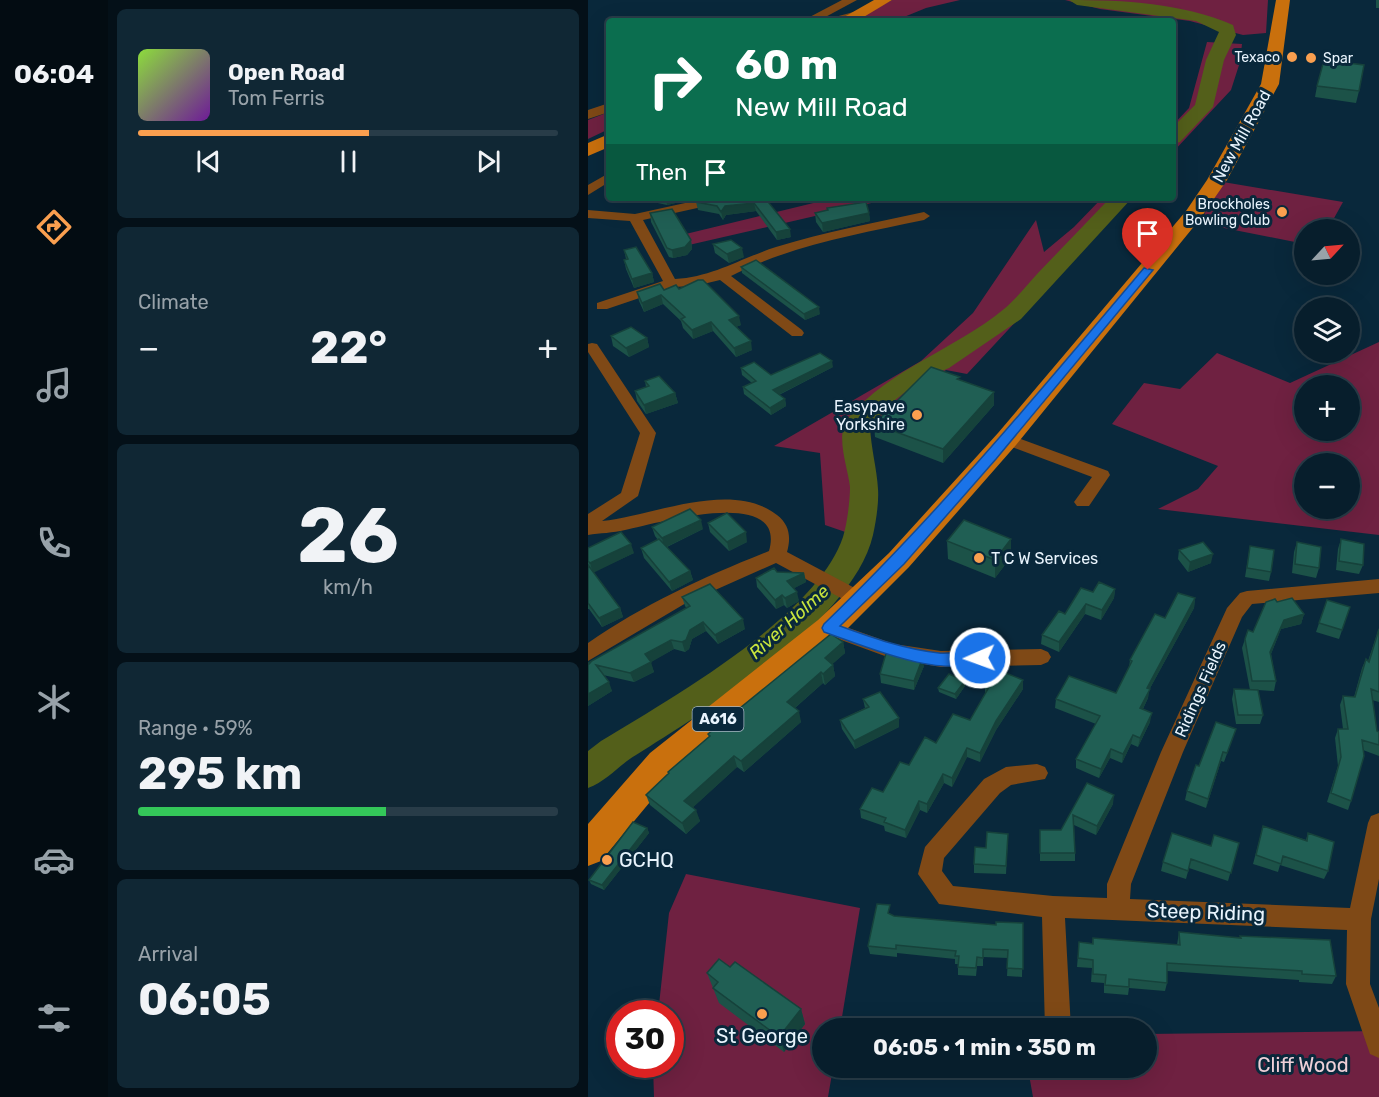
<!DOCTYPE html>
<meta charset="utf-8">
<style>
body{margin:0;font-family:Rubik,sans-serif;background:#102734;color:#f1f3f6;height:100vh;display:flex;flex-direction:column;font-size:22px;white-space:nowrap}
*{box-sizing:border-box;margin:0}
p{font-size:20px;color:#98a2a9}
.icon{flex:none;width:33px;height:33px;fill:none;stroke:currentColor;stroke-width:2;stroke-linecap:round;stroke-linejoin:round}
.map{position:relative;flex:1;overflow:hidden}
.details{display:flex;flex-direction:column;gap:9px;padding:9px;background:#041018;width:480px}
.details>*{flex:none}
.banner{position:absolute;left:18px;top:18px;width:570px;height:183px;border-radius:6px;box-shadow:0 6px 24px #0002,0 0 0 2px #283c48;background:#0b6e4f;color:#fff;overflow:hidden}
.needle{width:39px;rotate:64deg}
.tools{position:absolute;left:706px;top:219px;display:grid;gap:12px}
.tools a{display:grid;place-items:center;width:66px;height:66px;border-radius:50%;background:#071e2c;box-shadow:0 6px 24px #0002,0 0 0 2px #283c48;font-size:30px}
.speed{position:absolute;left:18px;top:1000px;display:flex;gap:12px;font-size:30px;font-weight:700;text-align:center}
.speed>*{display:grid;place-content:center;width:78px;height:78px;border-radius:50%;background:#071e2c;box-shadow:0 6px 24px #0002,0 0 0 2px #283c48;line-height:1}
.speed .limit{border:9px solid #d22;background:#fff;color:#111}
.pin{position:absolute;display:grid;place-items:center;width:51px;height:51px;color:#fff;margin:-62px -26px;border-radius:50% 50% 50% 0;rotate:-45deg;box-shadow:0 0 6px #0007}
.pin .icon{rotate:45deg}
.me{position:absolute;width:66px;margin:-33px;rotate:268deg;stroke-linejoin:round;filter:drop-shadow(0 0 4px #0008)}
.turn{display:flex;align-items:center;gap:21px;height:126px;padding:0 30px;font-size:27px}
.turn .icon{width:78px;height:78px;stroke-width:2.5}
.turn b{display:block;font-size:42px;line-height:51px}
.then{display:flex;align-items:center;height:57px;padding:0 30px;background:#0003;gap:12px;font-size:22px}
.big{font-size:45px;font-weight:700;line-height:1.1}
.details .widget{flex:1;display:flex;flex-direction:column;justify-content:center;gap:9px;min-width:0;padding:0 21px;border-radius:9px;background:#102734}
.details .dial{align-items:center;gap:0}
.dial b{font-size:78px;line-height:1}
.song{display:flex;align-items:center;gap:18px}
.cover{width:72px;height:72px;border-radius:9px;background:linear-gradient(135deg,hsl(90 70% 55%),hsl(280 70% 35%))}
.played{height:6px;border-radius:3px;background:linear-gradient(90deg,#fa9f4f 55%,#283c48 55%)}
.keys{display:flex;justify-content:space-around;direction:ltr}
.heat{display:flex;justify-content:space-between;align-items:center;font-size:33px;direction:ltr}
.charge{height:9px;border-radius:4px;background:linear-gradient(90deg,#34c759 59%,#283c48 0)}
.trip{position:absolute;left:224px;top:1018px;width:345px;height:60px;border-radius:30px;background:#071e2c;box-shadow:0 6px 24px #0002,0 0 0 2px #283c48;font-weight:700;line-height:60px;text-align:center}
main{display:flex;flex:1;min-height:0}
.tab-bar{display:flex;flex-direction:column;width:108px;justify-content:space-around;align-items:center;background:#030c12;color:#98a2a9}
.tab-bar .icon{width:42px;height:42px}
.tab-bar .on{color:#fa9f4f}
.tab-bar b{font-size:27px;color:#f1f3f6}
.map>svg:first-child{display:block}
</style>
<main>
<nav class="tab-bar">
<b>06:04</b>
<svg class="icon on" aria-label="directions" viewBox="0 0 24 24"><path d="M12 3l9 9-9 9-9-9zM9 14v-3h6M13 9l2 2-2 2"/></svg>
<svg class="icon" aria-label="music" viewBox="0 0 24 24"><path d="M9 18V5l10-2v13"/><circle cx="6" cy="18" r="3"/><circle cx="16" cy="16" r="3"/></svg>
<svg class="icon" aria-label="phone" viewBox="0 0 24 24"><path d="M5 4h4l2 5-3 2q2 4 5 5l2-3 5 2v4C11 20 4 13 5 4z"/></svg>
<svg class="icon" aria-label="climate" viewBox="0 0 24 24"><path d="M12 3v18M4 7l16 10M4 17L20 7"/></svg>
<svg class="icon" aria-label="car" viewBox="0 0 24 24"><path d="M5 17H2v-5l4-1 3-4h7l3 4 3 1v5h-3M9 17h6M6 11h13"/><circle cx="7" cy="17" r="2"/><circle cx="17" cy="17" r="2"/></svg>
<svg class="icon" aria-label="filters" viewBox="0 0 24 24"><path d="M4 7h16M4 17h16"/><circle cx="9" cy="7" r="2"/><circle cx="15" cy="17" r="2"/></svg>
</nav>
<section class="details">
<div class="widget">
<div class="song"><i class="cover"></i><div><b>Open Road</b><p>Tom Ferris</p></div></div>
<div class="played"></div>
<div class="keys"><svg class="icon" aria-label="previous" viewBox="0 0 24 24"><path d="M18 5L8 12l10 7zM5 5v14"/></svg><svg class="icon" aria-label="pause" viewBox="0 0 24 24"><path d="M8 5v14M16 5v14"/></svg><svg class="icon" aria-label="next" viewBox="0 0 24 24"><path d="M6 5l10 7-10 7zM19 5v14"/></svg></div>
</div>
<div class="widget"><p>Climate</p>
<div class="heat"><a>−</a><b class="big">22°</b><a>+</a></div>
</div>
<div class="widget dial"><b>26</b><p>km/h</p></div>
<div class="widget"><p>Range · 59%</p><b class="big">295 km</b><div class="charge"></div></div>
<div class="widget"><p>Arrival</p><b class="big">06:05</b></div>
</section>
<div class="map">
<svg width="791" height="1097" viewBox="0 0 791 1097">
<rect width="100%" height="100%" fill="#09283b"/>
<path fill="#6f2141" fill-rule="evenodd" d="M304,0H372L338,8L316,17L319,21H264Z
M477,0H680L678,33L655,35L602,21L512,9Z
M619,42L654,44L652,62L643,90L585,152V125L601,108Z
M21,112V129L0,139V120Z
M635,182L755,202L740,229L717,230V244L611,223Z
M246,198H305L79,250L73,240Z
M514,198H543L379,374L358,370L277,429L266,535L237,525L232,453L186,446L333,361L385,313L448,220L456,252L486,227Z
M791,342V535L570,509L610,489L630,466L524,424L556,383L592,389L629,353L702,383ZM717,386H762V430H717ZM717,464H762V508H717Z
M98,874L272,908L252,1029H234V1068H245L240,1097H66L65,1065H82V1014H70L81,913Z
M791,1031V1097H445L440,1069L558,1068V1034Z"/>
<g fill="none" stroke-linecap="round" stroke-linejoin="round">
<path fill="#535f1a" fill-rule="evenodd" d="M481,0C536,0 594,3 645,25L648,35L636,60L625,107L592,142L585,144V127L607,105L618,60L631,32L608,21L489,5Z
M522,198H544L433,319L361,368L333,380L307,400L282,426C283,449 289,469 290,489C291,503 288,521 285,535C265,621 120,709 48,755C31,765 19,781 0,788V751L13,741C83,698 228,617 255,537C259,524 262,501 262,487C260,467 246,434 261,417C303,368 366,350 416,309C428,299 439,285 450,273C474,248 498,223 522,198Z"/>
<path fill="#7f4916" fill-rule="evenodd" d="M273,10L278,13L276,15L250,21H232Z
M21,173V182L0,195V185Z
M120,198H143L141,201L55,220L87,279C125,277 153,258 188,247C236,232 286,223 336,212L342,216L336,220C270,234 204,245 143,276L214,330L216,333L214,336H204L132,280L107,286L84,287L19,309H9V303L75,281L42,221L0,218V210L47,214Z
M4,343L9,344L68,433L50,496L14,521C65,516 143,479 189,515C202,525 203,538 199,552L278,594L280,599L278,604H264L188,563L98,603L0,661V643C56,604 118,576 181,551C200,484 66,524 37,530C25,533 12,533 0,535V514L33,493L52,433L0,352V344Z
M419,434L520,471L522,475L501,506H489L486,502L504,477L413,443L411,439Z
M791,579V593L664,604L654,617L595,752L543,884L542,899L762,908L780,823L783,816L791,813V879L783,919L782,984L791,1008V1058L782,1054L758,984L759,930L477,918L483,1029H457L454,917L351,904L330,874L337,847L396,779L418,767L449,764L457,767L460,773L457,779L423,785L412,793L356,858L354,871L365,886L465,896L519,898V884L573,752L639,608L652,593L659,591Z
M241,621L306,644L353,651L453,649L460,652L463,657L460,662L453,665L353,667L305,659L234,633L231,628L234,623Z"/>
<path fill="#7f4916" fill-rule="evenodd" d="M254,0H269L230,21H214Z
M21,103V112L0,119V110Z"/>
<path fill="#c9700d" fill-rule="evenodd" d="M286,0H304L269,21H249Z
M688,0H702L691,84L639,180L612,219L428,445L321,567L252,636L86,773L13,861L0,866V824L62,753L230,620L301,553L410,433L598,211L619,180L673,84Z
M21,134V147L0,156V143Z"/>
</g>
<path fill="#1c5248" d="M788,0H791V8H788Z
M729,86L771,91L768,103L727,97Z
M64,198H109L79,205L65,202Z
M177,198L203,237L189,240L168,211L138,215L135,220L131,214L110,210L108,202Z
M239,208L281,213L282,221L235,232L228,222L227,213L239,210Z
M62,213L103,240L104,249L99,255L85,258L81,257L63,222Z
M125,244L156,257L141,263L127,253Z
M36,250L64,273L66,282L46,288L38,269L36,260L38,259Z
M153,267L232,314L217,320L154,273Z
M91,289L153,325L148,327L164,350L148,357L125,331L105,339L95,328L93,321L75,304L56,312L51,301L49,292Z
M23,336L59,338L61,347L41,357L25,346Z
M245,367L191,395L197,399L198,406L183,415L156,394L155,387L164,383L154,375L153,368L183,375Z
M372,380L406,392V405L355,463L287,437L286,424Z
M57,381L87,393L90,403L58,414L49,401L47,391L58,387Z
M120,523L159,542L141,551L122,532Z
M64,527L115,529L79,547L102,571L105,580L84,591L56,558L53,548L70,540L67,536Z
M423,539V557L407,578L360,559L359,541Z
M753,539L775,565L771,574L748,570L750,549Z
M709,542L731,568L728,578L704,573L706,552Z
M662,546L683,572L681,581L657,577Z
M0,548L46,553L5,572L32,608L35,617L14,627L1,609H0Z
M591,550L623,563L600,572L590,559Z
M189,572L216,573L218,582L206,588L211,601L199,608L196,605L188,609L169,587L168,578Z
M527,589L526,598L513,620L497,614L471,652L453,644L454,635L477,614L505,592Z
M94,597L157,629L130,644L118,631L104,639L101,649L97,652L86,649L62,662L66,672L46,682L15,675L24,691L0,706V663L99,609L97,606Z
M607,598L606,608L561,690L560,698L555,709L562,722L550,747L543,744L534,763L522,758L511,778L488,768V759L508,724L467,708L468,699L528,693L541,668L542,660L577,618Z
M739,600L762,607L751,639L728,632Z
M689,602L716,614L713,624L693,629L683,654L688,681L686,691L670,690L675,715L672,724H648L644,699L646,689L662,690L654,648L657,639L665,632Z
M791,628V702L784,700L789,731L791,732V756L775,750L763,801L760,810L739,802L750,766L747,738L750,729H755L752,705L755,696L766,697L774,668L778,659L780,661Z
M255,642L257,653L244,664L245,665L247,676L237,685L235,683L207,708L213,722L156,772L149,767L105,807L112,821L98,834L62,805L58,795L80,774V772L121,737L120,734Z
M336,666L326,690L293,683L292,674Z
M435,680V689L408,730L392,762L379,757L364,787L356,783L339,813L332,810L318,838L297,831L296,826L273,818L272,809L295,792L321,765L348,743L382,720L397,694V685Z
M377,681V686L368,699L351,692L350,688Z
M275,699L311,718V727L267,749L254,729L252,720L277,708Z
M648,729L636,762L633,761L618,808L597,800L599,791L611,766Z
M499,783L525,804L508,835L486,825L487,853V861H452V830H473Z
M675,826L718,840L720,833L740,871L736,879L692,865L690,872L665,864Z
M59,828L61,833L16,890L3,884L1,880Z
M420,834L418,874L386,873V864Z
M651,843L640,881L601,868L598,879L573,871L575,862L623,846Z
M303,915L306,916L408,925L435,923L434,977L419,976L420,958L395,957V966H389L388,976L370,975V964H367V959L309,953V957L282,954L280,946Z
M591,932L652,938V936L748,976L744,984L711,982V980L579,971V983L577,991L541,988L540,995L516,993V983L503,982L504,968L489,967L491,942L504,943L505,938L589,945Z
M142,967L213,1009L217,1024L196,1052L131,1003L119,973Z"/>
<path fill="#16423b" d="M78,198H109L79,205Z
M166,203L168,211L138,215L135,220L133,212L137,206Z
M281,213L282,221L235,232L234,223Z
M202,229L203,237L189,240L188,232Z
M103,240L104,249L99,255L85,258L84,250Z
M154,248L156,257L141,263L139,254Z
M64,273L66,282L46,288L44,279Z
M73,295L75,304L56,312L54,303Z
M231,307L232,314L217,320L216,314Z
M151,316L153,325L142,329L141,320Z
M123,322L125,331L105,339L104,330Z
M59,338L61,347L41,357L38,348Z
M163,341L164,350L148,357L146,348Z
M244,361L245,367L186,397L185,390Z
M406,392V405L355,463V449Z
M87,393L90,403L58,414L56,405Z
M197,399L198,406L183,415L182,408Z
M113,520L115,529L76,548L74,538Z
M158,532L159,542L141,551L139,542Z
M423,539V557L407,578V560Z
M43,544L46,553L5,573L2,563Z
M625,554L623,563L600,572L602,562Z
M102,571L105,580L84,591L81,582Z
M216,573L218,582L201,591L199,581Z
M527,589L526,598L513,620L514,610Z
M209,592L211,601L199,608L197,598Z
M194,595L196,605L188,609L187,600Z
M607,598L606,608L561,690L560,698L551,717L552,708L559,688Z
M498,604L497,614L471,652V642Z
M32,608L35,617L14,627L11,618Z
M716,614L713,624L693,629L680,661L682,652L696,620Z
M155,619L157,629L130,644L127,635Z
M115,622L118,631L104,639L101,649L97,652L94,642L102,630Z
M83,640L86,649L60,664L57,654Z
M255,642L257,653L238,670L237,658Z
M335,657L336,666L326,690V681Z
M63,662L66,672L46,682L42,673Z
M245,665L247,676L237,685L235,674Z
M233,672L235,683L201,713L199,702Z
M435,680V689L408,730L392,762V753L408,721Z
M377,681V686L368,699L367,694Z
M21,682L24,691L0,706V694Z
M211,711L213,722L156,772L153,761Z
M564,713L562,722L550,747L552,738Z
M311,718V727L267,749L266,741Z
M545,735L543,744L534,763L535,754Z
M379,748V757L364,787V778Z
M523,749L522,758L511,778L513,769Z
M635,752L633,761L618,808L620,799Z
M146,756L149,767L100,812L96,801Z
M355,774L356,783L339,813V804Z
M526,795L525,804L508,835L509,826Z
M331,801L332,810L318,838L317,830Z
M108,810L112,821L98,834L94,823Z
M59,828L61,833L16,890L14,885Z
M213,1009L217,1024L196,1052L191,1037Z"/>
<path fill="#205f54" stroke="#16423b" stroke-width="1.5" d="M258,17L276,21H253Z
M736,60L776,65L771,91L729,86Z
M126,198H177L202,229L188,232L166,203L137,206L133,212L129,206L108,202Z
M278,202L281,213L234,223L227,213L240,210L239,208Z
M84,209L103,240L97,247L84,250L79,248L62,213Z
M143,240L154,248L139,254L125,244Z
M48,247L64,273L44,279L36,260L40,259L36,250Z
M168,260L231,307L216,314L153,267Z
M110,280H115L151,316L141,320L163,341L146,348L123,322L104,330L93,319L97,317L73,295L54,303L49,292L72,284L76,290L88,285L91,289Z
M43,327L59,338L38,348L23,336Z
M232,353L244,361L185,390L197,399L182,408L155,387L168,381L153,368L166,362L183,375Z
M343,367L372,377L369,379L406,392L355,449L286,424Z
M71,376L87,393L56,405L47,391L61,386L57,381Z
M102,509L113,520L74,538L64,527Z
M139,513L158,532L139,542L120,523Z
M376,520L423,539L407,560L359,541Z
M33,532L43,544L2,563L0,561V548Z
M71,539L102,571L81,582L53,548Z
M753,539L776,544L775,565L751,561Z
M615,542L625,554L602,562L591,550Z
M709,542L733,547L731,568L707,564Z
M662,546L686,550L683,572L659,568Z
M0,565L32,608L11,618L0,603Z
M186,568L189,572L216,573L199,581L209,592L197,598L194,595L187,600L168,578Z
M511,582L527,589L514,610L498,604L471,642L454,635L471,611L477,614L493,588L505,592Z
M122,584L155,619L127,635L115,622L102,630L98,640L94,642L83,640L57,654L63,662L42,673L8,665L21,682L0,694V665L2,663H0L102,606L94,597Z
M590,593L607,598L559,688L562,689L552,708L564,713L552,738L545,735L535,754L523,749L513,769L488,759L512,716L468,699L481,676L528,693L544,661L542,660L567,614L577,618Z
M704,598L716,614L696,620L682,652L688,681H664L657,639L660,630L665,632L678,602L687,599L689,602Z
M739,600L762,607L754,630L731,623Z
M791,629V692L783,689L789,731L791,732V745L774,740L776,756L763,801L743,793L753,757L750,729H760L755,696L767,697L778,659L781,662Z
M243,634L255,642L237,658L245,665L235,674L233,672L199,702L211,711L153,761L146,756L96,801L108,810L94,823L58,795L81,773L80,772L122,736L120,734Z
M299,650L335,657L326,681L292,674Z
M408,669L435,680L408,721L392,753L379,748L364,778L355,774L339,804L331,801L317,830L296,822L298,818L272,809L284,788L295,792L312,762L321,765L337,737L348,743L365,714L382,720L401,687L397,685Z
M361,674L377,681L367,694L350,688Z
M646,689L670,690L675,715H650Z
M292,692L311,718L266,741L252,720L281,707L275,699Z
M628,722L648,729L639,753L635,752L620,799L599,791L608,765L611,766Z
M499,783L526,795L509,826L485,815L487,853H452V830H473Z
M45,822L59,828L14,885L1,880Z
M675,826L719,841L720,833L746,842L740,871L695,856L693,864L668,855Z
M399,832L420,834L418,866L386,864L387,847L398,848Z
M584,833L623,846L626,835L651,843L643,873L603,859L600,871L575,862Z
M289,904L302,905L300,913L306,916L408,925V922L435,923V969L419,968L420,950L395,949V958L389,957L388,968L370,967L371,956H367L368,951L308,945V949L280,946Z
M591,932L653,938L652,936L742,940L748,976L714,974V971L579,963V983L541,979V987L517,985L518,975L505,974V960L490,958L491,942L505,944V938L592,945Z
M131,959L142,967L147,962L213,1009L191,1037L125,988L130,982L119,973Z"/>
<path fill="#1a73e8" stroke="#114b97" stroke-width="1.5" d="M556,268L565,270L408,459L316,564L252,626C285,638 316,649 351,653C363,655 393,646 400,658L397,662C349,678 282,648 236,632L234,628L236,624C351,513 453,390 556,268Z"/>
<g fill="#fa9f4f" stroke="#09283b" stroke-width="2">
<circle cx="704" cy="57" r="6"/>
<circle cx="723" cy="58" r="6"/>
<circle cx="694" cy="212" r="6"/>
<circle cx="329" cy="415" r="6"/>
<circle cx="391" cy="558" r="6"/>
<circle cx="19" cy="860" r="6"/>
<circle cx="174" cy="1014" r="6"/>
</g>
<g text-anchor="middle" stroke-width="6" stroke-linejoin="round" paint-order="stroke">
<g font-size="14" fill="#e9f4fd" stroke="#09283b" text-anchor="end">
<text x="692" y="62">Texaco</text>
<text x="735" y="63" text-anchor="start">Spar</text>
<text x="682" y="209">Brockholes<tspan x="682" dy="16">Bowling Club</tspan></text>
</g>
<rect fill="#09283b" stroke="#a6b7c3" stroke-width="1.5" x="104.5" y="707" width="51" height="24" rx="4.5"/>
<g font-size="15" font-weight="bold" fill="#e9f4fd">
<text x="130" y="724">A616</text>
</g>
<g font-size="16" fill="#e9f4fd" stroke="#09283b">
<text transform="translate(653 136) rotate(-61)" y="6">New Mill Road</text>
<text transform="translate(612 689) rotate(-66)" y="6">Ridings Fields</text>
</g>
<g font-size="16" fill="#e9f4fd" stroke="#09283b" text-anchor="end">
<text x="317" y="412">Easypave<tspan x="317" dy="18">Yorkshire</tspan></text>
<text x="403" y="564" text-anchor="start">T C W Services</text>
</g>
<g font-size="18" font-style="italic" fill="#c8e43d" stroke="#09283b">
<text transform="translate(201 622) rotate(-42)" y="6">River Holme</text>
</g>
<g font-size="20" fill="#e9f4fd" stroke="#09283b" text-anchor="start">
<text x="31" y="867">GCHQ</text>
<text x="174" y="1043" text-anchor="middle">St George</text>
</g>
<g font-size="20" fill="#e9f4fd" stroke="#09283b">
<text transform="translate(618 912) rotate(2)" y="7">Steep Riding</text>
</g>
<g font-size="20" fill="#efd0d8" stroke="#09283b">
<text x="715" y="1072">Cliff Wood</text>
</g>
</g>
</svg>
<div class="tools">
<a><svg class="needle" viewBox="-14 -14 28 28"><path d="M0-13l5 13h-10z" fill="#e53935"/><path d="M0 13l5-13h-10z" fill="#98a2a9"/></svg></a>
<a><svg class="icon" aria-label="layers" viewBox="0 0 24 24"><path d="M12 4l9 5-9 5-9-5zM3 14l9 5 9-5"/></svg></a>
<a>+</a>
<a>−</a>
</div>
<div class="speed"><div class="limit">30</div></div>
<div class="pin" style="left:560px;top:270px;background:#d93025"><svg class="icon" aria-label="arrive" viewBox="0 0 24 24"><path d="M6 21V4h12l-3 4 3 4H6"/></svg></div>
<svg class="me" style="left:392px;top:658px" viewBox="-20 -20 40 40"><circle r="17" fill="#1a73e8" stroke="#fff" stroke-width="3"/><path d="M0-11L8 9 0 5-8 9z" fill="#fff"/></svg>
<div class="trip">06:05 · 1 min · 350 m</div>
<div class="banner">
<div class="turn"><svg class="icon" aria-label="right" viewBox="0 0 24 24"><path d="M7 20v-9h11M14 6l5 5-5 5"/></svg><div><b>60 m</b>New Mill Road</div></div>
<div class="then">Then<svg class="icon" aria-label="arrive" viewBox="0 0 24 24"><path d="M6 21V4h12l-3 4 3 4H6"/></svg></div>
</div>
</div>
</main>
